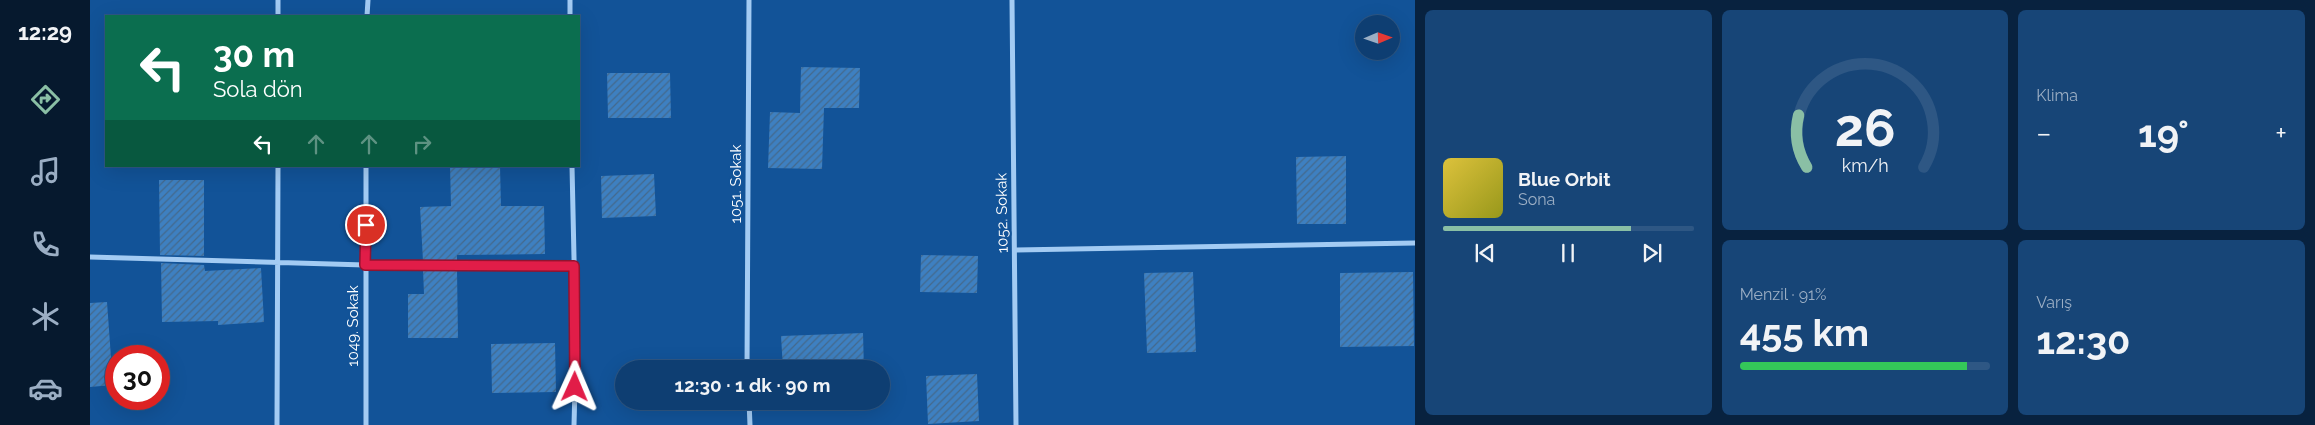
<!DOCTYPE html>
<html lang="tr">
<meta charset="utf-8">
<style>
body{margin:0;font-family:Raleway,sans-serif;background:#174577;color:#f1f3f6;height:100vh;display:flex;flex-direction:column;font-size:19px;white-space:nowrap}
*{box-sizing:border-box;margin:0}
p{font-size:16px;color:#9baec4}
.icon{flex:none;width:28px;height:28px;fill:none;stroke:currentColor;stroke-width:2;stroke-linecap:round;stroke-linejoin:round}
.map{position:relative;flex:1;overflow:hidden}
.sheet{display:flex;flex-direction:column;gap:10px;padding:10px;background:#08223f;width:900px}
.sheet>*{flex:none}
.hud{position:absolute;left:15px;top:15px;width:475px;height:152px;border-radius:0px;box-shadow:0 5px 20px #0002,0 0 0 1px #2e5784;background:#0b6e4f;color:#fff;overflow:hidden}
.needle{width:32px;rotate:88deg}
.buttons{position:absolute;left:1265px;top:15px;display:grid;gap:10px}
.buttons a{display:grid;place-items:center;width:45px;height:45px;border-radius:50%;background:#0e3e72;box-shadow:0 5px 20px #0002,0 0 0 1px #2e5784;font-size:25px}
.speed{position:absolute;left:15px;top:345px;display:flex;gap:10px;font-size:25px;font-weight:700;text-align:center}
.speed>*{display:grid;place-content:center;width:65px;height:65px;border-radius:50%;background:#0e3e72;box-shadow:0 5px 20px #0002,0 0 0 1px #2e5784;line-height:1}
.speed .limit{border:8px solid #d22;background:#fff;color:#111}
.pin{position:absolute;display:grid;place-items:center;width:42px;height:42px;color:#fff;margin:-21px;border:2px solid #fff;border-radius:50%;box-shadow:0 1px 5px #0007}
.me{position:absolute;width:55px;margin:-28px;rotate:1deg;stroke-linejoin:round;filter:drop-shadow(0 0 4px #0008)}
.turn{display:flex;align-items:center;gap:18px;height:105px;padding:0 25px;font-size:22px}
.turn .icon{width:65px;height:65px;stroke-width:2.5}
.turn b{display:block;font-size:35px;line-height:42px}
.lanes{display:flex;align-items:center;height:48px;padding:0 25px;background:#0003;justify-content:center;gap:25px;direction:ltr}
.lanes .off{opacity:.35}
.big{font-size:38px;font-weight:700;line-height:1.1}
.sheet .tile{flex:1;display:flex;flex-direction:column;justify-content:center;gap:8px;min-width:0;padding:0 18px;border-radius:8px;background:#174577}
.sheet .dial{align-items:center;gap:0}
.dial svg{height:130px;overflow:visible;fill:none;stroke:#2e5784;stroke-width:7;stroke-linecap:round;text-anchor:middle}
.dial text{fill:#f1f3f6;stroke:none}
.song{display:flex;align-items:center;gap:15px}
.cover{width:60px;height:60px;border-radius:8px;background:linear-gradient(135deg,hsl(50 70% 55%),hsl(60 70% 35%))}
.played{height:5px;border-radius:2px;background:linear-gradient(90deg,#8abfa5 75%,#2e5784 75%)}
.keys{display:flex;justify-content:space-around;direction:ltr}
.heat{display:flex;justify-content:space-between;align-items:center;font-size:28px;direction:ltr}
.charge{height:8px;border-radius:4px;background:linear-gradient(90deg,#34c759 91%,#2e5784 0)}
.sheet .tiles{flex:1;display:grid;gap:10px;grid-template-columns:repeat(3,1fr)}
.tile:first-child{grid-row:span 2}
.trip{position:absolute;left:525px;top:360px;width:275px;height:50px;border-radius:25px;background:#0e3e72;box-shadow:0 5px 20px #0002,0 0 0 1px #2e5784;font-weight:700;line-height:50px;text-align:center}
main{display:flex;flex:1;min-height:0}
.tab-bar{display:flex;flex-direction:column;width:90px;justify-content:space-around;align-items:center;background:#06192e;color:#9baec4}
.tab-bar .icon{width:35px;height:35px}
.tab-bar .current{color:#8abfa5}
.tab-bar b{font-size:22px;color:#f1f3f6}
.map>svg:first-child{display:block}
</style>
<main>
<nav class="tab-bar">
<b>12:29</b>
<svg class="icon current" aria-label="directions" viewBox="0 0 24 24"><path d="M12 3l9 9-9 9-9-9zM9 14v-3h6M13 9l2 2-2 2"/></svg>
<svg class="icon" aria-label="music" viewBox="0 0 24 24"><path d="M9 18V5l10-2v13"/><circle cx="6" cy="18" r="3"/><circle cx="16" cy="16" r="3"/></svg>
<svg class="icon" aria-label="phone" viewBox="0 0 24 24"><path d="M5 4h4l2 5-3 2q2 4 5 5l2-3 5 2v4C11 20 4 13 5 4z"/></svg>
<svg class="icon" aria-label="climate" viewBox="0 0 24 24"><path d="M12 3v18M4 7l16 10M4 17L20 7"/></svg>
<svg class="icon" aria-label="car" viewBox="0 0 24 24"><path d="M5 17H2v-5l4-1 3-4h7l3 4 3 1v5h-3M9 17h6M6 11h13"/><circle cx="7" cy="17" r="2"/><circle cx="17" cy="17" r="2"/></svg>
</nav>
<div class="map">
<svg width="1325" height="425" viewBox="0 0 1325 425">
<defs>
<pattern id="building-hatch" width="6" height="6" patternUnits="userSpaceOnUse" patternTransform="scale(1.25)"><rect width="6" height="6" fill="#3e80c1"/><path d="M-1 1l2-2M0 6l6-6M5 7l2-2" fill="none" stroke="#44698c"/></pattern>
</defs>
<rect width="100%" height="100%" fill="#125398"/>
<path fill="url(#building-hatch)" d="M711,67L770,68L769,108H734L732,169L678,168L680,112L710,113Z
M517,73H580L581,118H518Z
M1256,156V224H1207L1206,157Z
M360,166H410L411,206H454L455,254L367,255V261H333L330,207L361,206Z
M564,174L566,216L512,218L511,176Z
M69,180H114V256L70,255Z
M831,255L888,256L887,293L830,292Z
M71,263L114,265L115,271L171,268L174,322L128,325V321L72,322Z
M333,270H367L368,338H318V294H334Z
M1103,272L1106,352L1057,353L1054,273Z
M1323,272L1324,346L1250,347V273Z
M17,302L23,385L0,387V303Z
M773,333L774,369H693L691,336Z
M465,343L466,392L402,393L401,344Z
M887,374L889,421L838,424L836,376Z"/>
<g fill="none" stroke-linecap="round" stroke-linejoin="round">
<path stroke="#a3cbf3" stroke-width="5" d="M480,0V16
M922,0L926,425
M188,16V0
M277,16L278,0
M482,166L486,349L484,425
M925,250L1325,243
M0,257L275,265L484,266
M657,369L659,0
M659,401L660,425
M187,425L188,166
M276,425V166"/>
</g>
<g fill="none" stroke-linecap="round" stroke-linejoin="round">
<defs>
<path id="route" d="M276,225L275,265L484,266L485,387"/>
</defs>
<use href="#route" stroke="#92132f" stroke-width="12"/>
<use href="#route" stroke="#e11d48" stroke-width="9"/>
</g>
<g text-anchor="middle" stroke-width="4" stroke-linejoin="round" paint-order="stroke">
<g font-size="15" fill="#fff" stroke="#125398">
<text transform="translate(646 184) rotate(-90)" y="5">1051. Sokak</text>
<text transform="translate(912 213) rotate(-91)" y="5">1052. Sokak</text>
<text transform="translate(263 326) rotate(-90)" y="5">1049. Sokak</text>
</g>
</g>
</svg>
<div class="buttons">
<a><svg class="needle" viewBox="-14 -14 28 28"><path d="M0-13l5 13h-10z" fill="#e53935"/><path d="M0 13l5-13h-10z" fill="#9baec4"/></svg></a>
</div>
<div class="speed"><div class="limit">30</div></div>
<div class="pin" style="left:276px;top:225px;background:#d93025"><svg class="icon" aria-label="arrive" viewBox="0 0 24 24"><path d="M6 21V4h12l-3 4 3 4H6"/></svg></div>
<svg class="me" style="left:485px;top:387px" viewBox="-20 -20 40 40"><path d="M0-17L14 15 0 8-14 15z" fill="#e11d48" stroke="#fff" stroke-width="4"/></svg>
<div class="trip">12:30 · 1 dk · 90 m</div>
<div class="hud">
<div class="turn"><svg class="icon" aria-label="left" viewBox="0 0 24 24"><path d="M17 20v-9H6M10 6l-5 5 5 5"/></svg><div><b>30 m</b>Sola dön</div></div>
<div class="lanes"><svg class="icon" aria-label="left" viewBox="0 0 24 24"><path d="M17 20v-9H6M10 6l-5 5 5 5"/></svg><svg class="icon off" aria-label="ahead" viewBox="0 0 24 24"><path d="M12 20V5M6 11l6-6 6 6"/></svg><svg class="icon off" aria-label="ahead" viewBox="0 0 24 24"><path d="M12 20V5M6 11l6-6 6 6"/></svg><svg class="icon off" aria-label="right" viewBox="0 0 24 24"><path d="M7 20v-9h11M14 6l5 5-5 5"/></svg></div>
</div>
</div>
<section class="sheet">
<div class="tiles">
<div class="tile">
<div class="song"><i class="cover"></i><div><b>Blue Orbit</b><p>Sona</p></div></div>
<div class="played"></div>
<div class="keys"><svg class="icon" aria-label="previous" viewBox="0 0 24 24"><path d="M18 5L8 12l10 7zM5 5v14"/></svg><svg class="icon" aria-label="pause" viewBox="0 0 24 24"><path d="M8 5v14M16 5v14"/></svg><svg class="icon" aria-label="next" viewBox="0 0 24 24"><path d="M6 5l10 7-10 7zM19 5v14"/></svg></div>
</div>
<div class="tile dial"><svg viewBox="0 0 100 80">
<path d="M14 69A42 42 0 1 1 86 69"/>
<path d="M14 69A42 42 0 0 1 9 37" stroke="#8abfa5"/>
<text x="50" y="56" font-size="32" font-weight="700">26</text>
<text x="50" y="72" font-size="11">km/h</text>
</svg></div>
<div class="tile"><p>Klima</p>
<div class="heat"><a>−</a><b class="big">19°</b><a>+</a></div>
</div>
<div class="tile"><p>Menzil · 91%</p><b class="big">455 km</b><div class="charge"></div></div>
<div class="tile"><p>Varış</p><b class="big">12:30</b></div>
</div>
</section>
</main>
